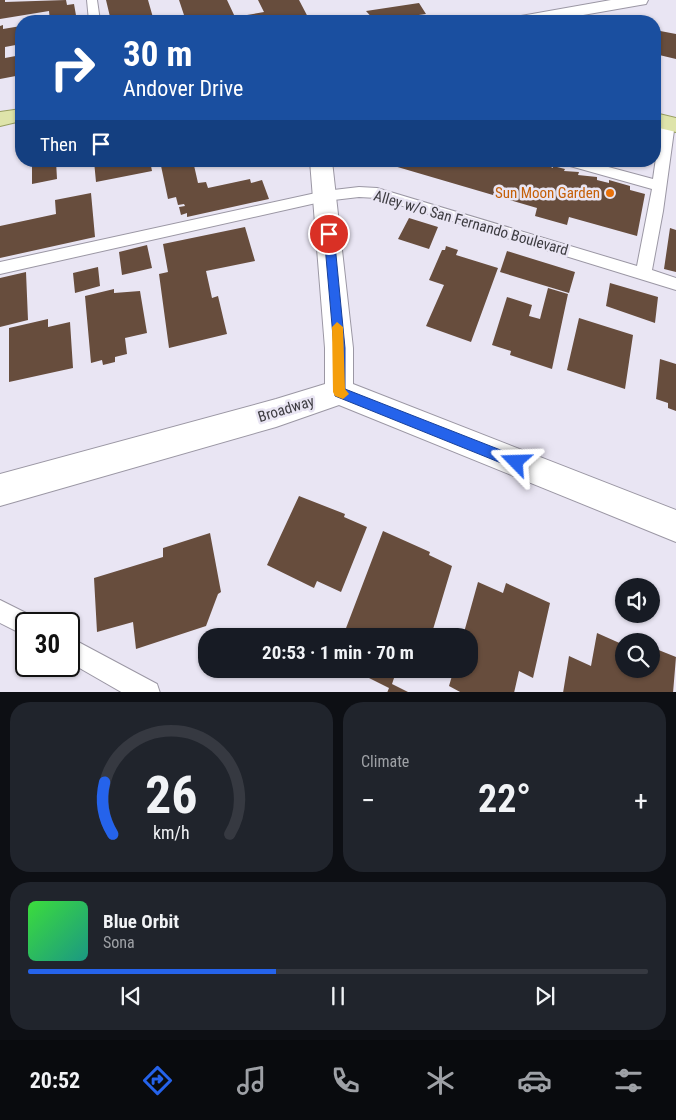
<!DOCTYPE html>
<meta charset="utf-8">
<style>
body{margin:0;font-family:"Roboto Condensed",sans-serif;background:#20242c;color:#f1f3f6;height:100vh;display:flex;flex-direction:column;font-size:19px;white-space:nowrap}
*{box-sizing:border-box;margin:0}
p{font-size:16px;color:#9ea1a6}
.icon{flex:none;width:28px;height:28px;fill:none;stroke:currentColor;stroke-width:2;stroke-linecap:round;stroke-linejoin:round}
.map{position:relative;height:692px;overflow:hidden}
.sheet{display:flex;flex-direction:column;gap:10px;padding:10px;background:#0d0f14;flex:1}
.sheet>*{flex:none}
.top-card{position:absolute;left:15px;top:15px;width:646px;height:152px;border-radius:20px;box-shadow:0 1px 4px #0004;background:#1a4fa0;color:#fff;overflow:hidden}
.controls{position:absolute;left:615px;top:578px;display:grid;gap:10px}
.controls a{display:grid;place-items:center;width:45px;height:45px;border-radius:50%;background:#171b24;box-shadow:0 1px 4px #0004;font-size:25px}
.speed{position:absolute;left:15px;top:612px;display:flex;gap:10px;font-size:25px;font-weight:700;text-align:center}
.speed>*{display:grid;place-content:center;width:65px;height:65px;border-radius:50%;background:#171b24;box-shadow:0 1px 4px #0004;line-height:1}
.speed .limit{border:2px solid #111;border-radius:8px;background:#fff;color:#111}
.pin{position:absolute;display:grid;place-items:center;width:42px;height:42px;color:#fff;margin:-21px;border:2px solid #fff;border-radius:50%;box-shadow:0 1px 5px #0007}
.me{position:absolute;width:55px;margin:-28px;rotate:292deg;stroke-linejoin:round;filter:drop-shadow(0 0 4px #0008)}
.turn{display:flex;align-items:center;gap:18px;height:105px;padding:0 25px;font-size:22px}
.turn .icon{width:65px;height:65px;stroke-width:2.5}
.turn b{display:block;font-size:35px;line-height:42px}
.then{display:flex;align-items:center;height:48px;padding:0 25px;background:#0003;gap:10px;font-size:19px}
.big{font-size:38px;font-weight:700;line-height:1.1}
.sheet .tile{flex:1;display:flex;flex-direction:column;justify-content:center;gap:8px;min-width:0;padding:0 18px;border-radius:20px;background:#20242c}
.sheet .dial{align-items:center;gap:0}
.dial svg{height:130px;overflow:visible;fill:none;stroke:#363941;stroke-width:7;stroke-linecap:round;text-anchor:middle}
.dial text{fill:#f1f3f6;stroke:none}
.song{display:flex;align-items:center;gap:15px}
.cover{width:60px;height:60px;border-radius:8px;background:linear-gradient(135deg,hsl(120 70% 55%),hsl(170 70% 35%))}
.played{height:5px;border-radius:2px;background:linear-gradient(90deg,#2563eb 40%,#363941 40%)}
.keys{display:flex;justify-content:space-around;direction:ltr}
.heat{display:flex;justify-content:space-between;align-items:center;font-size:28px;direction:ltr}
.sheet .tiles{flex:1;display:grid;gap:10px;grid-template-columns:1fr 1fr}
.tile:last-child{grid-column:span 2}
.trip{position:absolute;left:198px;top:628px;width:280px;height:50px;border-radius:20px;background:#171b24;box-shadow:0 1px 4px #0004;font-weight:700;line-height:50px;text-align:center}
.tabs{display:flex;height:80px;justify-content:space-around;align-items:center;background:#090b0e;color:#9ea1a6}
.tabs .icon{width:35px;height:35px}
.tabs .active{color:#2563eb}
.tabs b{font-size:22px;color:#f1f3f6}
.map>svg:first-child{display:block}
</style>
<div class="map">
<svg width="676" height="693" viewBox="0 0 676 693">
<rect width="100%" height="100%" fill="#e9e5f3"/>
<path fill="#674d3d" d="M0,0H5V2L66,0L67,5L74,4L77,21H50L49,11L0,19Z
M106,0H148L154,21H111Z
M179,0H227L235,17L264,12L258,0H299L310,21H186Z
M419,3L426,14L375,21L366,11Z
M3,25V29L21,26V44L5,47V58L21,55V75L0,79V26Z
M655,30L676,34V59L655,54Z
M35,161H56L57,179L32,184V164Z
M94,161H150L152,171L96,182Z
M160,161H193L198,183L206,182L208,188L250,179L251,183L262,180L269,199L187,217V213L181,215L179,207L185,206L184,204L178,205L176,197L168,199Z
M377,161H538L553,168V166L565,169L564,171L579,172L578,175L597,177V180L609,183V180L630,186V190L645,194L637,236L569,217L567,225L535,216L537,208Z
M91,193L95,237L0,258V226L56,214L55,200Z
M409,218L438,227L429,249L398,239Z
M245,227L255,261L206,271L212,298L218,296L227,334L169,348L159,274L168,272L163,244Z
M670,228L676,230V272L664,269Z
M147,245L152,268L122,275L119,252Z
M446,246L458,250L456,255L498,268L471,342L426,326L444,285L429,280L442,250H445Z
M507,251L575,272L569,293L500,272Z
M98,267L100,286L75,293L73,273Z
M26,272L28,320L0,327V278Z
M610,283L658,297L655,323L606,306Z
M548,288L568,294L552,369L510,355L511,351L492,345L507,297L532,305L529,316L540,319Z
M114,289V293L140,291L147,333L125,338L127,354L115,357V362L103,365L102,360L91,363L85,296Z
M579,318L633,335L625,389L567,370Z
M48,319V327L70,322L73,368L9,382V328Z
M660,359L676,364V411L668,408V403L656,399Z
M299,496L345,514L344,517L367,527L341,592L317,581L314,588L267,565Z
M383,531L430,552L429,555L452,566L431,636H343Z
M210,533L221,592L218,594L206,626L136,649L133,622L97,632L94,578L163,557V548Z
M478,582L503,593L506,583L550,603L533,678L519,671L514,693H462L449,686L454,669H469V636H463Z
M597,633L624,645V669H651V647L676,657L673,693H563L569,656L591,666Z
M351,669H397L392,684L410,693H387L389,688Z"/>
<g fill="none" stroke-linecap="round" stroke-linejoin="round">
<defs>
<path id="lane" d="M87,0H97L100,21H89Z
M668,119L675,123L663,211L652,270L676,278V290L377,198L359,197L325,201L0,274V262L325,191L359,187L377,188L637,266L652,189L563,164L561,161H586L653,179L661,123Z
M0,600L34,617L37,624H26V636L0,623Z
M69,637L157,684L160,693H123L69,662Z"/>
<path id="street" d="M611,0H648L646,4L640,5L549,21H512L515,17L521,16Z
M310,161H332L353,348V384L676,510V542L339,405L276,427L0,506V474L276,399L325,384V348Z"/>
<path id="primary" d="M21,109V121L0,126V112Z
M655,113L676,118V132L655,127Z"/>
</defs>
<use href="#lane" stroke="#9b97a4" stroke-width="2"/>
<use href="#street" stroke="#9b97a4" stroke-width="2"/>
<use href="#primary" stroke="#979e61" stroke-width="2"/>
<use href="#lane" fill="#fff" fill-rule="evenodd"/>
<use href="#street" fill="#fff" fill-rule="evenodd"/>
<use href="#primary" fill="#dee4aa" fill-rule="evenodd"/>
</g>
<path fill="#2563eb" stroke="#184099" d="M329,231L334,234L345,348V389L521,458L523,462L521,467L516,469L335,396L334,348L324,234Z"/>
<path fill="#f59e0b" d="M337,322L343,327L345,389L349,394L343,399L335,396L333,392L332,327Z"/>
<circle fill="#e8710a" stroke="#e9e5f3" stroke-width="2" cx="610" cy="193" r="5"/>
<g text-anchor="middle" stroke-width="5" stroke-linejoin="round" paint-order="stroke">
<g font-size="15" fill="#c56008" stroke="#e9e5f3" text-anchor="end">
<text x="600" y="198">Sun Moon Garden</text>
</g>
<g font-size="15" fill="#3d3c41" stroke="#e9e5f3">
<text transform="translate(471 223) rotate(16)" y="5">Alley w/o San Fernando Boulevard</text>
<text transform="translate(286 409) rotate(-17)" y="5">Broadway</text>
</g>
</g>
</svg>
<div class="controls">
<a><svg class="icon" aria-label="sound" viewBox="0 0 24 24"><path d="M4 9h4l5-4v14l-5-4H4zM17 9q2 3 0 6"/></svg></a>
<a><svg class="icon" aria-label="search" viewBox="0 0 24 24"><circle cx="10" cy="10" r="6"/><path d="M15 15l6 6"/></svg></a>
</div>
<div class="speed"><div class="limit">30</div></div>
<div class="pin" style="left:329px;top:234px;background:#d93025"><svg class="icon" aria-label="arrive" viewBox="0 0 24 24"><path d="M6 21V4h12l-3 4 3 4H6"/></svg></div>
<svg class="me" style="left:516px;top:462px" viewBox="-20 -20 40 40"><path d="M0-17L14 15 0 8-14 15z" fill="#2563eb" stroke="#fff" stroke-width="4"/></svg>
<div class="trip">20:53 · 1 min · 70 m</div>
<div class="top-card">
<div class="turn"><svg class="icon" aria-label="right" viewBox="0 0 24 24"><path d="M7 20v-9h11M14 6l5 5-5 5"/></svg><div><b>30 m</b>Andover Drive</div></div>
<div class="then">Then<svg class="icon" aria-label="arrive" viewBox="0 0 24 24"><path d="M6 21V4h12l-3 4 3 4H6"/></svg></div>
</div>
</div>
<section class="sheet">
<div class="tiles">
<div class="tile dial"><svg viewBox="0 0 100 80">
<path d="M14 69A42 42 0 1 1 86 69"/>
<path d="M14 69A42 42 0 0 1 9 37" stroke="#2563eb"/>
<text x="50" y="56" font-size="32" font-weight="700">26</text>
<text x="50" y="72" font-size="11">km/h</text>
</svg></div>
<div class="tile"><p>Climate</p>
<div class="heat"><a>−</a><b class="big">22°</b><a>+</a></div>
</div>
<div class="tile">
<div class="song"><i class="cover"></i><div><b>Blue Orbit</b><p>Sona</p></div></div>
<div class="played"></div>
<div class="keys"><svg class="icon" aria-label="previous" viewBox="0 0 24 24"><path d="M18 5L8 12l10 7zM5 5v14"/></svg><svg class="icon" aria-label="pause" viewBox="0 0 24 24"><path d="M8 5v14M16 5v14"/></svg><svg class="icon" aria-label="next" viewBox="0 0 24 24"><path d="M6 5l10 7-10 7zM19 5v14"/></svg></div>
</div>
</div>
</section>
<nav class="tabs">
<b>20:52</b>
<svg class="icon active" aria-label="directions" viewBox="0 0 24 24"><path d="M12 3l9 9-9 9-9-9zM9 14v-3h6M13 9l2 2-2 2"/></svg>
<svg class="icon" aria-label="music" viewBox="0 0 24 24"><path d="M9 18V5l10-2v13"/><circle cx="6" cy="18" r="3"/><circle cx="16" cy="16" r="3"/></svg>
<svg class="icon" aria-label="phone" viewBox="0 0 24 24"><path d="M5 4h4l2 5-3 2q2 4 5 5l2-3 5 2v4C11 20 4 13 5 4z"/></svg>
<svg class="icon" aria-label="climate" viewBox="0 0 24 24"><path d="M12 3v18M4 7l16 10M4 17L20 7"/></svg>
<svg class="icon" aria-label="car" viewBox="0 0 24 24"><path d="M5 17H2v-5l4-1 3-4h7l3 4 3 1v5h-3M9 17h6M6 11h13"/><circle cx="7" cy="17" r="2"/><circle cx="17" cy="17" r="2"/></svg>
<svg class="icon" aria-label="filters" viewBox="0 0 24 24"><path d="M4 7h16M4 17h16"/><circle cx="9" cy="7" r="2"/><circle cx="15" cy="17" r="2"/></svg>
</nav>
